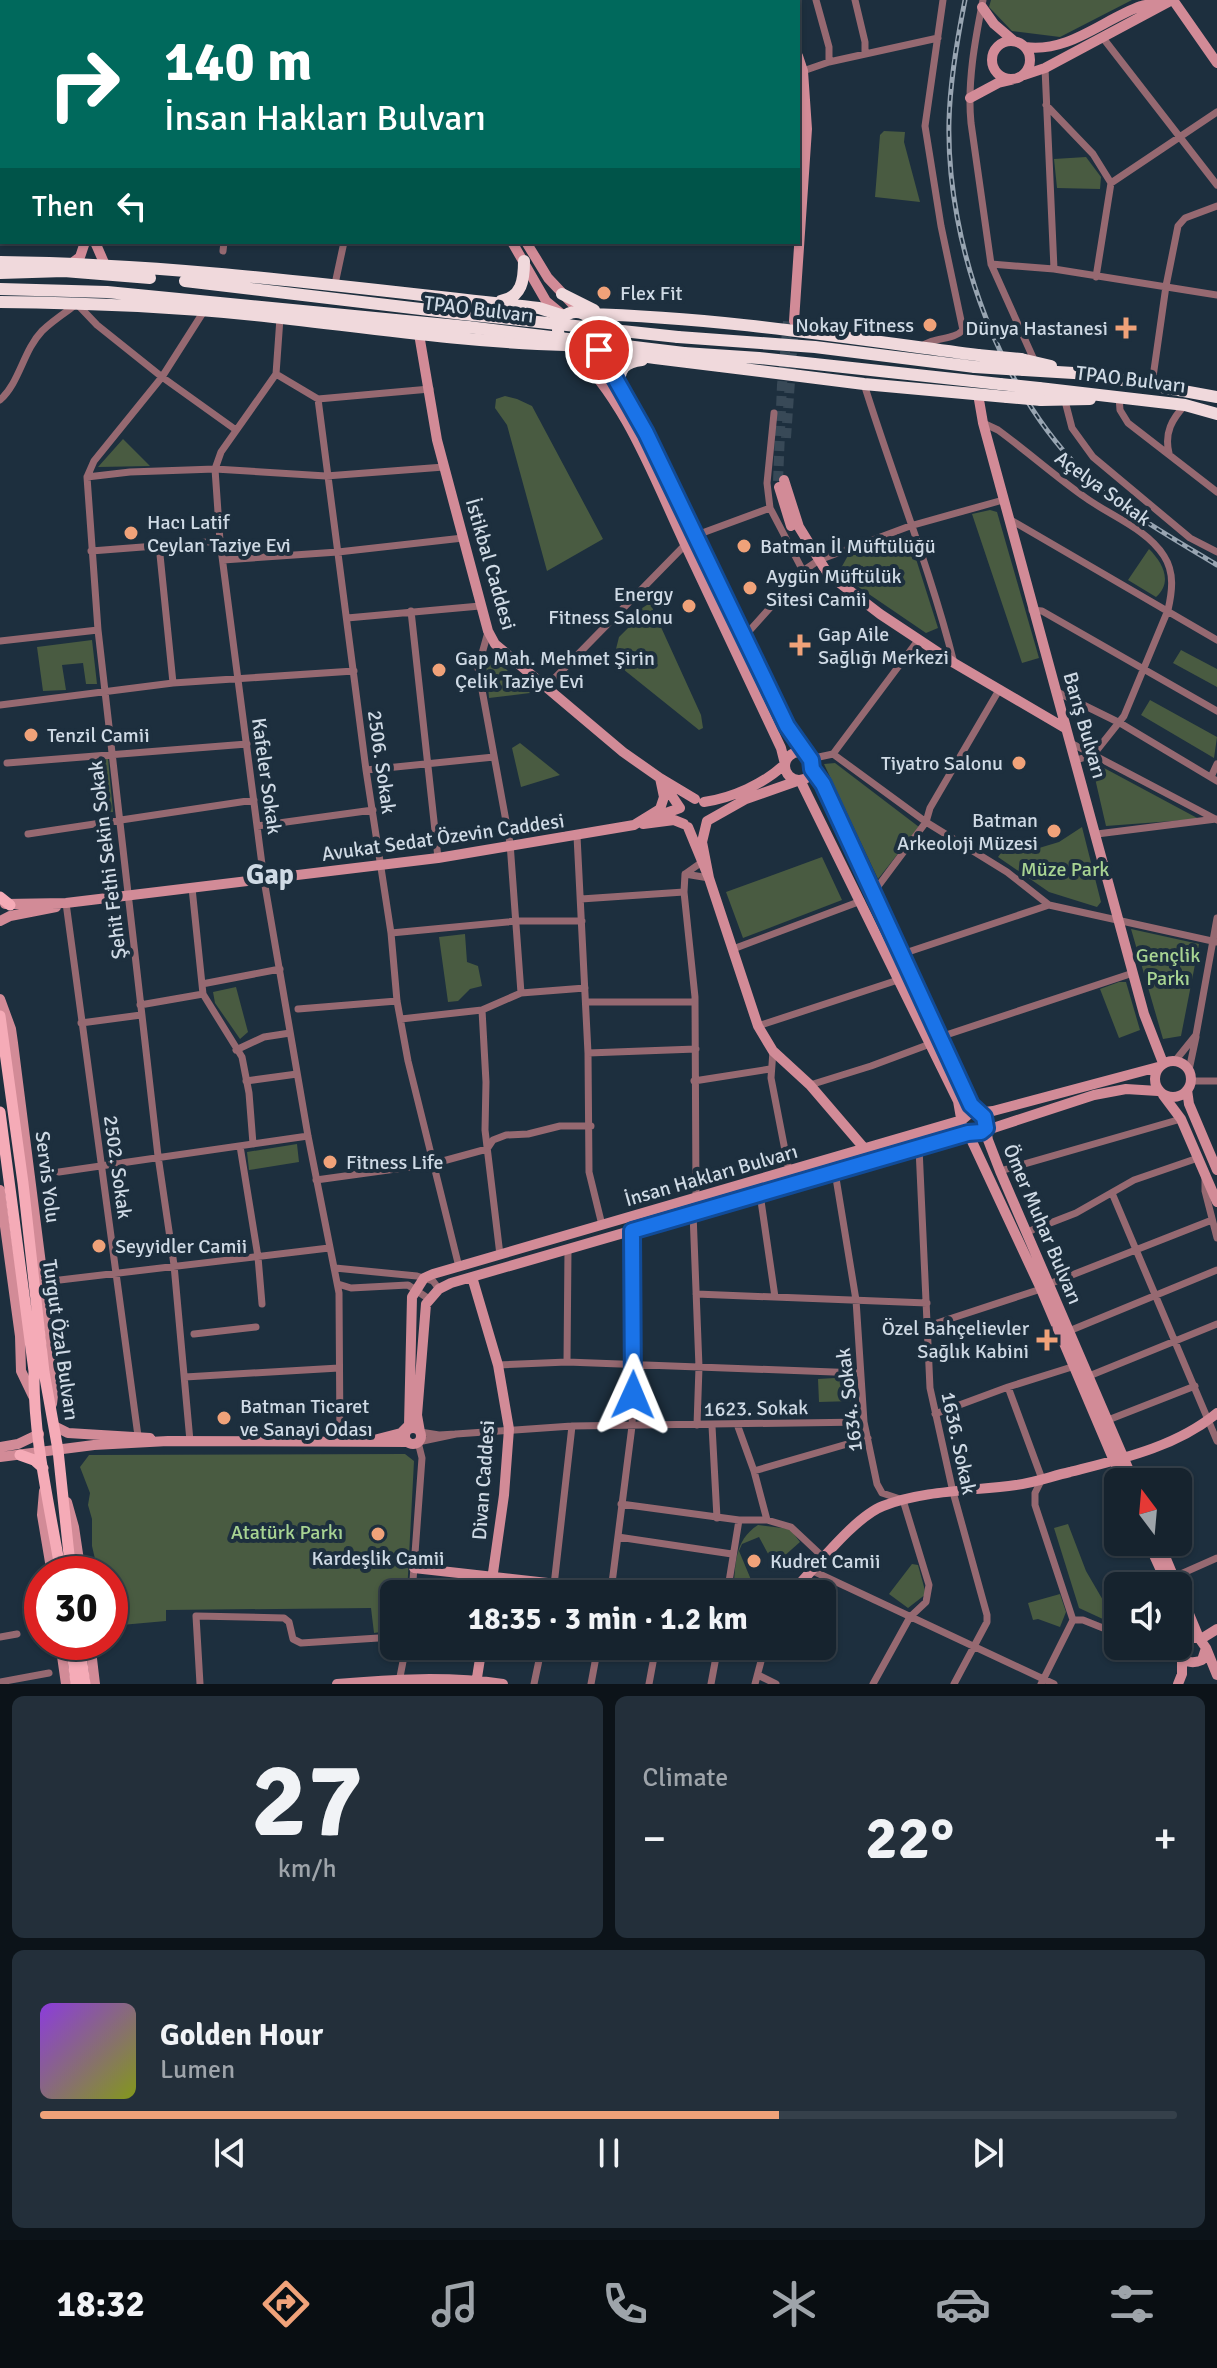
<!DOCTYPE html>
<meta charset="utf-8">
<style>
body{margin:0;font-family:Signika,sans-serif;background:#232f3a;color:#f1f3f6;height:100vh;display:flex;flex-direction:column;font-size:30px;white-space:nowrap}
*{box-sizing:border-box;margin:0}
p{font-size:26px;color:#9ea4aa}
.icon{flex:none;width:44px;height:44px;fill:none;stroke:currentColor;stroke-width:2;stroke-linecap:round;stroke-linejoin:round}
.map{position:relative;height:1684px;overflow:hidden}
.drawer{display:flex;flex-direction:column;gap:12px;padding:12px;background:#0c1319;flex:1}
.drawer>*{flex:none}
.guide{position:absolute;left:0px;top:0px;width:800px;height:244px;box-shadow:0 2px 6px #0004,0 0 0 2px #35404a;background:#00695c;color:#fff;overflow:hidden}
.needle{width:52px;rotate:344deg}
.tools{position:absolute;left:1104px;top:1468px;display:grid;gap:16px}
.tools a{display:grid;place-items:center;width:88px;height:88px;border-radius:12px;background:#16232e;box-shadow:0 2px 6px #0004,0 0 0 2px #35404a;font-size:40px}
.speed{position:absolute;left:24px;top:1556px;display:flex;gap:16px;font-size:40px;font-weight:700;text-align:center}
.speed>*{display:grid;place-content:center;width:104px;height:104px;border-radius:50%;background:#16232e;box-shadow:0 2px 6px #0004,0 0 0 2px #35404a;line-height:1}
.speed .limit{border:12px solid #d22;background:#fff;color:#111}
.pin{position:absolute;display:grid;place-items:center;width:68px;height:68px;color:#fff;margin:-34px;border:4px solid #fff;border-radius:50%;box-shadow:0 2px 8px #0007}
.me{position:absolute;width:88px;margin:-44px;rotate:1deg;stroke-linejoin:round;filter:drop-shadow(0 0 6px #0008)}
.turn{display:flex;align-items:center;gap:28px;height:168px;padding:0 32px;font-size:36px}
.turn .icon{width:104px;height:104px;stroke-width:2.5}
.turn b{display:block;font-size:56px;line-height:68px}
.then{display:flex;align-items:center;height:76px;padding:0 32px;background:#0003;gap:16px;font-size:30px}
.big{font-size:60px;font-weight:800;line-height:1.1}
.drawer .widget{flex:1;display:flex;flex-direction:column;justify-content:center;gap:12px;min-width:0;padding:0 28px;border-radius:12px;background:#232f3a}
.drawer .dial{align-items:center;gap:0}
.dial b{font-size:104px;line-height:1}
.song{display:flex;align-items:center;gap:24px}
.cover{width:96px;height:96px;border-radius:12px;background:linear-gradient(135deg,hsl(270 70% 55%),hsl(70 70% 35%))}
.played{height:8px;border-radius:4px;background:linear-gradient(90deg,#f0a279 65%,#35404a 65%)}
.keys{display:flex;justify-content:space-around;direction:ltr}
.heat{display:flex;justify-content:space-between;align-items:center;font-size:44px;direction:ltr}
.drawer .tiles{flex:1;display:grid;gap:12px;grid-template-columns:1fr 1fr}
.widget:last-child{grid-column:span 2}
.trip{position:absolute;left:380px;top:1580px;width:456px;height:80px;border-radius:12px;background:#16232e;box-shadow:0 2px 6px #0004,0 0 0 2px #35404a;font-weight:800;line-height:80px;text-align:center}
.tabs{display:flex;height:128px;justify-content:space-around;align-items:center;background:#090e12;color:#9ea4aa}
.tabs .icon{width:56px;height:56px}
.tabs .on{color:#f0a279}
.tabs b{font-size:36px;color:#f1f3f6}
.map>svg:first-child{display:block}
</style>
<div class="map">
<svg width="1217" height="1684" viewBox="0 0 1217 1684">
<rect width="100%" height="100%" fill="#1d2f3e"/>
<path fill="#495b41" d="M991,0H1132L1060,37L1012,31L989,7Z
M884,131L905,132L904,142L920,202L875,197L880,135Z
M1086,157L1101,177L1100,189L1057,188L1054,159Z
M505,396L517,399L532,406L603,539L547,571L507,425L495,408L496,399Z
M123,439L150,466L98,467Z
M990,510L997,512L1039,658L1022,663L972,514Z
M904,536L910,540L938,628L926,633L857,586L841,568L850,552Z
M1149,549C1163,563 1173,582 1156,597L1128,580Z
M650,603L701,715L703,728L699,730L613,661L619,637L633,623V614Z
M92,640L97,684H86L83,663L62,665L66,690L43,691L37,647Z
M1181,650L1217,669V687L1173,663Z
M492,660L499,662L530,693L489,698L486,663Z
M1150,700L1217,737L1214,758L1141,715Z
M520,743L560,775L521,787L512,748Z
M108,758L113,812L96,813L91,759Z
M1091,761L1199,819L1106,826Z
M835,763L919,827L878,879L824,764Z
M1082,827L1101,902L1097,907L1049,892L998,857L1003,850L1039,848L1059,842Z
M822,857L842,900L743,938L726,892Z
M1131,929L1199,944L1181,1036L1163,1039Z
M465,934L467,962L478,966L482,986L470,989L458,1001L448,1002L439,937Z
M1119,982H1126L1140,1030L1119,1038L1100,989Z
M236,987L248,1032L240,1039L215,1003L213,992Z
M297,1144L299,1162L249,1170L247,1152Z
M851,1377L854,1401L819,1402L818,1379Z
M405,1454L414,1461L407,1594H394V1630L374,1633L371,1608L166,1610V1621L110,1626V1574H99L98,1572L92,1546V1519L88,1505L90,1493L80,1467L89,1455Z
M1068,1524L1086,1571L1118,1626L1079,1608L1054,1528Z
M758,1525L790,1529L800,1542L774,1565L759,1537L742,1544L739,1551L757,1594H733C736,1566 733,1541 758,1525Z
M912,1564L918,1565L926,1594L908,1608L889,1594Z
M1060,1594L1066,1612L1060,1627L1038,1619L1033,1620L1028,1603Z"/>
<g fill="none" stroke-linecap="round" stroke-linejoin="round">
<path stroke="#384957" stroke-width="10" stroke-dasharray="10 5" stroke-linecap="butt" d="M786,438L793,338
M778,481L782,385L788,321"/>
<path stroke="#966971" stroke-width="7" d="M187,0L188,2
M242,0L243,2
M532,0L533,2
M605,0L608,2
M816,0L829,47V62
M855,0L865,42V54
M983,0C975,40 967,83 971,123L991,264L1035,362
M256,2L259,0
M593,2L598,0
M692,2L694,0
M1103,38L1217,185
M0,52H2
M0,64H2
M1045,68L1054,269
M803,71L829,62L938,38
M1046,105L1093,154L1111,183
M0,151L2,153
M223,251L224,242
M991,264L1054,269L1217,295
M1096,277L1111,183L1217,112
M335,284L344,242
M280,318L276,374L221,452L215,469L220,541L264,880L308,1136L339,1293L340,1442
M921,347C934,336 953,341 963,330L941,226L925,126L943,0
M276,374L318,399L430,389
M864,384C893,477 930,568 954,663
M1152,384L1166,286L1178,226L1185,218L1217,206
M1119,397L1120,410L1128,423L1217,492
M318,399L366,770L391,933L397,1001L408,1061L459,1267
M0,400C20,382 23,351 42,331C52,321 66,312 77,304L97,325L162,377L236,430
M1065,401L1072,428L1093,457L1190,538L1217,552
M774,413L767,483L770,508L803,571
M983,423L998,430C1028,452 1056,477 1086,498C1111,516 1147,529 1164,556C1175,573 1172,592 1168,610L1124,716L1093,755L1076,760
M1169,453C1164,433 1172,419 1185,405
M87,477L130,472L215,469L326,476L444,467
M1009,519L1217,640
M694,536L770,508
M159,545L173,683
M91,551L220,541
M223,560L338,552L463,538
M1032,610L1042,611L1217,711
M411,611L438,858
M347,618L480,606
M488,632L478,668L510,843L521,993
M743,638L803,571L819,560L910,526L1003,500
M0,641L98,630
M546,687L685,545
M1055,691L1120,723L1217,781
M0,705L173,683L354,671
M1069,742L1217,820
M833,754L926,822L1007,872L1049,905L1217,942
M808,756L819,757L833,754L919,639
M7,763L247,744
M366,770L494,757
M1211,777L1217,764
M257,826L373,810
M28,834L254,800
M1097,834L1216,819
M577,836L588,1053L589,1172L602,1225
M685,874L709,878
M192,888L203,994L242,1057L249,1093L253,1144
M873,893L926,822L930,808L999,690
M581,899L684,892
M66,903L138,1436
M391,933L517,921H582
M733,949L861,901
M902,954L1049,905
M202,984L280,969
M586,1002H695
M140,1005L203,994
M298,1009L397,1001
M482,1010L486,1082L485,1130L500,1255
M401,1019L482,1010L521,993L585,988
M81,1023L141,1015
M758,1026L898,980
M940,1037L1133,973
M236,1050L264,1037L290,1033
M773,1051L771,1078L789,1171
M588,1053L696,1049
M1175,1061L1196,1035L1217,918
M1189,1070L1196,1037
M246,1081L297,1074
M694,1081L770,1069
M1191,1081H1217
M810,1085L871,1066L930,1044
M240,1146L258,1257L262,1304
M919,1148L930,1388L953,1492L987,1615V1622L954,1684
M1000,1171L1181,1119
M59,1172L308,1136
M835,1172L856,1300L864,1422L877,1484L882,1493L903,1500L929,1585L926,1602L910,1617L873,1684
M1205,1177V1191L1217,1238
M316,1180L432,1164L487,1149L493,1140L506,1135L528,1134L560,1126H591
M1112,1193L1217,1441
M760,1194L775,1297
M696,1198L695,997L684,892L685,874L702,862
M693,1213L699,1367L697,1425
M1027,1232L1076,1213L1134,1180L1198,1158
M335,1268L417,1276L433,1281L439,1289
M43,1282L329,1248
M338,1284L351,1288L408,1285L429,1299
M1049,1284L1212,1220
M696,1294L927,1303
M928,1326L1041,1289
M1069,1331L1217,1270
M194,1334L256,1327
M567,1362L568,1249
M498,1365L567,1362L859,1373
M1089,1376L1217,1324
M185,1377L339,1368
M1008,1387L1042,1479L1035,1493V1505L1073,1620L1041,1684
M935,1414L1008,1387L1075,1366
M1108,1420L1195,1386
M737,1424L754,1471L767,1520
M712,1426L717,1518
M456,1434L572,1426L864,1422
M190,1441L174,1265L158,1156L98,630L87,477L94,461L162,377L204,311
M754,1471L868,1438
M621,1504L739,1520H767L791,1527L823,1557
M618,1537L732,1554
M813,1571L1054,1684
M1174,1577L1217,1558
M611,1591L632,1426L634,1365L632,1231
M412,1594L422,1458L418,1442L456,1434L439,1435L420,1432
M553,1594L572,1426
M727,1594L739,1520
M1073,1620H1083L1118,1634
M0,1637L17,1634
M758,1675L776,1684
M0,1682L49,1673
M399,1682L406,1646
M200,1684L196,1616L284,1618L289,1622L293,1639L301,1643L394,1637
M534,1684L542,1646
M591,1684L598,1646
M649,1684L656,1646
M711,1684L718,1646
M755,1684L765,1646"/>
<path stroke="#d28b97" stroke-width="10" d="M354,0L355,2
M370,0L371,2
M740,0L743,2
M1173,0L1217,63
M408,2L414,0
M428,2L431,0
M982,7L994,24L1014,41
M992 60a19 19 0 1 1 38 0a19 19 0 1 1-38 0Z
M1025,47C1069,53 1102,20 1141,6C1149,4 1158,3 1166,1
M1024,75L1045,68L1172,0
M970,98L998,83L1011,80
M95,242L105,265
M512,242L546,301L563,315
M526,242L548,278L580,312
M72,263L80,257L85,242
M794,321L807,129L803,71L798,56
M597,346L646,433L787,726L805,754
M570,348C625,398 653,476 684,542C716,611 749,679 781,748L785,764C764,784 732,798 704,802
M978,394L983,423L1144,1014L1163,1063
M784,480L799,527L828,574L880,614L954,663L1065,728
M779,487L791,526
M785 766a14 14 0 1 1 28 0a14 14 0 1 1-28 0Z
M812,769L823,784L971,1105L984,1117L988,1140L1000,1171L1134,1482
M652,818L680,808L660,778L695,799
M643,824L674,820L684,824
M688,827L709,878L702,842L707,821L746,799L800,780L958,1101L962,1124L969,1135L1041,1289L1123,1482
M709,878L758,1026L773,1051L810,1085L864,1148
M5,904L66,903L438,858L634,825L660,809L664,797L660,778L623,752L495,644L488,631L437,440L419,334
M0,921L10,916L56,907
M0,999L11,1029L13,1043L51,1343L54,1387L52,1404
M1155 1079a18 18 0 1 1 36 0a18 18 0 1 1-36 0Z
M1187,1090L1189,1104L1217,1170
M1163,1095L1181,1119L1217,1202
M0,1190L20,1336L21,1371L33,1396
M472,1277L498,1365L509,1429L504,1495L490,1594
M54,1426L68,1433L150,1438
M405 1436a8 8 0 1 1 16 0a8 8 0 1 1-16 0Z
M420,1432L417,1415L426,1304L439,1289L451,1283L968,1133L981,1132L1094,1095L1126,1089L1158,1091
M366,1442L401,1433L409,1425L412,1297L424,1278L433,1274L962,1120L969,1114L993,1111L1158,1067
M0,1447L18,1444L39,1434
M0,1457L94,1445L168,1441L408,1442
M44,1491L42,1515L52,1574
M67,1502L74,1527L81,1574
M1148,1542L1168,1586
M1159,1542L1199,1638L1206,1648L1202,1660C1184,1668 1172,1652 1186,1638H1199
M414,1568L646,1594
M790,1594C813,1571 854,1517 883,1506C924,1490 973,1491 1016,1485C1034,1483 1052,1476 1070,1472C1121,1459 1176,1447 1217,1413
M1178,1607L1184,1621L1186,1638
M1201,1639L1217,1629
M60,1642L66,1684
M90,1642L95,1684
M1150,1647L1163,1653L1181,1656
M1206,1648L1217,1675
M337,1684C392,1679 449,1676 503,1684
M476,1684L482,1646
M1178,1684L1182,1674V1658"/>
<path stroke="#f5abb7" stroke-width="11" d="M0,897L10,905
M0,1016L23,1183L44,1372L58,1450L71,1574
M0,1112L34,1371C33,1439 50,1507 61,1574
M20,1455L34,1460L43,1468
M71,1642L76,1684
M79,1642L85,1684"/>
<path stroke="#f0d9dc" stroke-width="12" d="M0,262C181,264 360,289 539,308L564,316
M0,273L64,271L150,278
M185,281L463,314
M0,289L107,292L468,327
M562,294L594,310
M501,301C522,297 524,280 524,261
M0,302C85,303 170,306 255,315C358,326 461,342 565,345
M558 330a18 18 0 1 1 36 0a18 18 0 1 1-36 0Z
M585,314C716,317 848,338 978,355
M678,337L815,347L975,367
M590,343L599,350L655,358L864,384L1007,397
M684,353L759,358L1000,384
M1021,359L1051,366
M1024,370L1090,374L1217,397
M619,386C619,369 624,362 642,360
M1039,388L1185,405L1217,414
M1041,400L1090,399"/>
<defs>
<path id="rail" d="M965,0C957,40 950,80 949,121C946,245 1001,400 1096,484C1132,516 1176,540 1217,565"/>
</defs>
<use href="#rail" stroke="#98a5b2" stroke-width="5"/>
<use href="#rail" stroke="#1d2f3e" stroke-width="2" stroke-dasharray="6" stroke-linecap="butt"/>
<path stroke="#f0d9dc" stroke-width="12" d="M463,314L678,337
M468,327L684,353
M978,355L1021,359
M975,367L1024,370
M1000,384L1039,388
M1007,397L1041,400"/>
</g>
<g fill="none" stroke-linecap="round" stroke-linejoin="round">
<defs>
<path id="route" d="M599,350L646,433L787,726L811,760L812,769L823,784L971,1105L984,1117L986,1128L981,1132L968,1133L632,1231L633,1395"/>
</defs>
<use href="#route" stroke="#114b97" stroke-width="20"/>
<use href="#route" stroke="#1a73e8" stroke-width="14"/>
</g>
<g fill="#f0a279" stroke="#1d2f3e" stroke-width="3">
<circle cx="604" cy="293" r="8"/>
<circle cx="930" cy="325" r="8"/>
<path d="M1122 316h8v8h8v8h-8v8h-8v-8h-8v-8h8z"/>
<circle cx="131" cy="533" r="8"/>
<circle cx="744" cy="546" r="8"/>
<circle cx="750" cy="588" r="8"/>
<circle cx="689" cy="606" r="8"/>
<path d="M796 633h8v8h8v8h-8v8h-8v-8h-8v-8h8z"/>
<circle cx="439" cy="670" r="8"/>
<circle cx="31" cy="735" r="8"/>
<circle cx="1019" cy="763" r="8"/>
<circle cx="1054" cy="831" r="8"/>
<circle cx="330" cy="1162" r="8"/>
<circle cx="99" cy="1246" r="8"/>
<path d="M1043 1328h8v8h8v8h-8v8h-8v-8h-8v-8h8z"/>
<circle cx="224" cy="1418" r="8"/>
<circle cx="378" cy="1534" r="8"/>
<circle cx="754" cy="1561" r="8"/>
</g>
<g text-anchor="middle" stroke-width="8" stroke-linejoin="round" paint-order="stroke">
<g font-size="20" fill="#cfdae5" stroke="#1d2f3e" text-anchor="start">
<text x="620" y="300">Flex Fit</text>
<text x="914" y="332" text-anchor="end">Nokay Fitness</text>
<text x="1108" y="335" text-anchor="end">Dünya Hastanesi</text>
<text x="147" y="529">Hacı Latif<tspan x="147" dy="23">Ceylan Taziye Evi</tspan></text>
<text x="760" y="553">Batman İl Müftülüğü</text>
<text x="766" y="583">Aygün Müftülük<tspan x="766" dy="23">Sitesi Camii</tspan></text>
<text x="673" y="601" text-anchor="end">Energy<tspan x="673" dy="23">Fitness Salonu</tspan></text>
<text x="818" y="641">Gap Aile<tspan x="818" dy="23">Sağlığı Merkezi</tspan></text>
<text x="455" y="665">Gap Mah. Mehmet Şirin<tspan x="455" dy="23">Çelik Taziye Evi</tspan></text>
<text x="47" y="742">Tenzil Camii</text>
<text x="1003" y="770" text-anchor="end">Tiyatro Salonu</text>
<text x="1038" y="827" text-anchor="end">Batman<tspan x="1038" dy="23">Arkeoloji Müzesi</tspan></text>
<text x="346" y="1169">Fitness Life</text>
<text x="115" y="1253">Seyyidler Camii</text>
<text x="1029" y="1335" text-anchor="end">Özel Bahçelievler<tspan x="1029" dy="23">Sağlık Kabini</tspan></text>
<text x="240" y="1413">Batman Ticaret<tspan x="240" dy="23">ve Sanayi Odası</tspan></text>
<text x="378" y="1565" text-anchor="middle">Kardeşlik Camii</text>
<text x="770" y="1568">Kudret Camii</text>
</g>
<g font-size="20" fill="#cfdae5" stroke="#1d2f3e">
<text transform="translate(479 309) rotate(7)" y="7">TPAO Bulvarı</text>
<text transform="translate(1131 379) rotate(7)" y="7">TPAO Bulvarı</text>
<text transform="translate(1103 488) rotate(36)" y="7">Açelya Sokak</text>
<text transform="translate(491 564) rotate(74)" y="7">İstikbal Caddesi</text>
<text transform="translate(1085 725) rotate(74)" y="7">Barış Bulvarı</text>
<text transform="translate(382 762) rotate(82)" y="7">2506. Sokak</text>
<text transform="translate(267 776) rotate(82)" y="7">Kafeler Sokak</text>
<text transform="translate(443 837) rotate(-8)" y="7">Avukat Sedat Özevin Caddesi</text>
<text transform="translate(107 860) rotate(-97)" y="7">Şehit Fethi Sekin Sokak</text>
<text transform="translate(118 1167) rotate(82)" y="7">2502. Sokak</text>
<text transform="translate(711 1175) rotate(-16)" y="7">İnsan Hakları Bulvarı</text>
<text transform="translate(48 1177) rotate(83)" y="7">Servis Yolu</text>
<text transform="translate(1043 1224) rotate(67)" y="7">Ömer Muhar Bulvarı</text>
<text transform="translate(61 1340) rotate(82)" y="7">Turgut Özal Bulvarı</text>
<text transform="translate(849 1400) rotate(-97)" y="7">1634. Sokak</text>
<text transform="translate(756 1408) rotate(-1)" y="7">1623. Sokak</text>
<text transform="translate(959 1443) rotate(78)" y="7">1636. Sokak</text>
<text transform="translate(483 1480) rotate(-86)" y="7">Divan Caddesi</text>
</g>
<g font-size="20" fill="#a8d493" stroke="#1d2f3e">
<text x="1065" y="876">Müze Park</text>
<text x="1168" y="962">Gençlik<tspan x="1168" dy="23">Parkı</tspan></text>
<text x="287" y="1539">Atatürk Parkı</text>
</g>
<g font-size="28" font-weight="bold" fill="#cfdae5" stroke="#1d2f3e">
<text x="270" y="884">Gap</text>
</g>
</g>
</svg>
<div class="tools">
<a><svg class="needle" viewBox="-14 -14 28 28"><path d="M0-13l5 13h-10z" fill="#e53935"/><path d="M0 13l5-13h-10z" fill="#9ea4aa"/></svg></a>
<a><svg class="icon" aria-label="sound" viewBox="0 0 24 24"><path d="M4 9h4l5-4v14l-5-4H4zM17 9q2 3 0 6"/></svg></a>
</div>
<div class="speed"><div class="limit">30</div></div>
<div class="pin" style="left:599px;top:350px;background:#d93025"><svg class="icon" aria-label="arrive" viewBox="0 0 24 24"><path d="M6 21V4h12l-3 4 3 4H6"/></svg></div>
<svg class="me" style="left:633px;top:1395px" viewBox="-20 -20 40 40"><path d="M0-17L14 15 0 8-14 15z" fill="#1a73e8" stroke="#fff" stroke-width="4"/></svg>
<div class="trip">18:35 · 3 min · 1.2 km</div>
<div class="guide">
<div class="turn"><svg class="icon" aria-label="right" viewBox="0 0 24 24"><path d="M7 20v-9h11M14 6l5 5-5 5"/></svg><div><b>140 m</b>İnsan Hakları Bulvarı</div></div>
<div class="then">Then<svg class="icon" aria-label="left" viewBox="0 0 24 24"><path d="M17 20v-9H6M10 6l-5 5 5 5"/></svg></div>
</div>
</div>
<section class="drawer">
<div class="tiles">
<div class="widget dial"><b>27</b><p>km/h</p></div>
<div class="widget"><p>Climate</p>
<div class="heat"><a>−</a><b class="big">22°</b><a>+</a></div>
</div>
<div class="widget">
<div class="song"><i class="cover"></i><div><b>Golden Hour</b><p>Lumen</p></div></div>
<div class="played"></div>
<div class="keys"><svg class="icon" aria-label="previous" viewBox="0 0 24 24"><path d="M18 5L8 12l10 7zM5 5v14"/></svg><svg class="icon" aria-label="pause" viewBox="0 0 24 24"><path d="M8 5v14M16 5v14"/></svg><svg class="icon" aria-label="next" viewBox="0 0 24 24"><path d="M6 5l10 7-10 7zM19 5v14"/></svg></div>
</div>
</div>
</section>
<nav class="tabs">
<b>18:32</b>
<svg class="icon on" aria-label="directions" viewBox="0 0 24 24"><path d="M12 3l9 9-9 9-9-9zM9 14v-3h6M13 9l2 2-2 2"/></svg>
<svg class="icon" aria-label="music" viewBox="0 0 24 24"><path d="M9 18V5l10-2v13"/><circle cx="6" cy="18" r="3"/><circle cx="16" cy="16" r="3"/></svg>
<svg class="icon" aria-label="phone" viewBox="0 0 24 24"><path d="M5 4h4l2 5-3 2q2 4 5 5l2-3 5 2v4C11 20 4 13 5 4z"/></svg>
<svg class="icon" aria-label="climate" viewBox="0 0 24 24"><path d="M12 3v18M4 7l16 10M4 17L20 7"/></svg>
<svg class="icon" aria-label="car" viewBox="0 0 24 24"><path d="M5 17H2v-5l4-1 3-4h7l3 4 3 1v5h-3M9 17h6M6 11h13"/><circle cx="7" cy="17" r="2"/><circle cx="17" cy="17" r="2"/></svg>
<svg class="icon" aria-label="filters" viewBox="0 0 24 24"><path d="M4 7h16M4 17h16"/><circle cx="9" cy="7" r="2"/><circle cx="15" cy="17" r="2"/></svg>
</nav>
